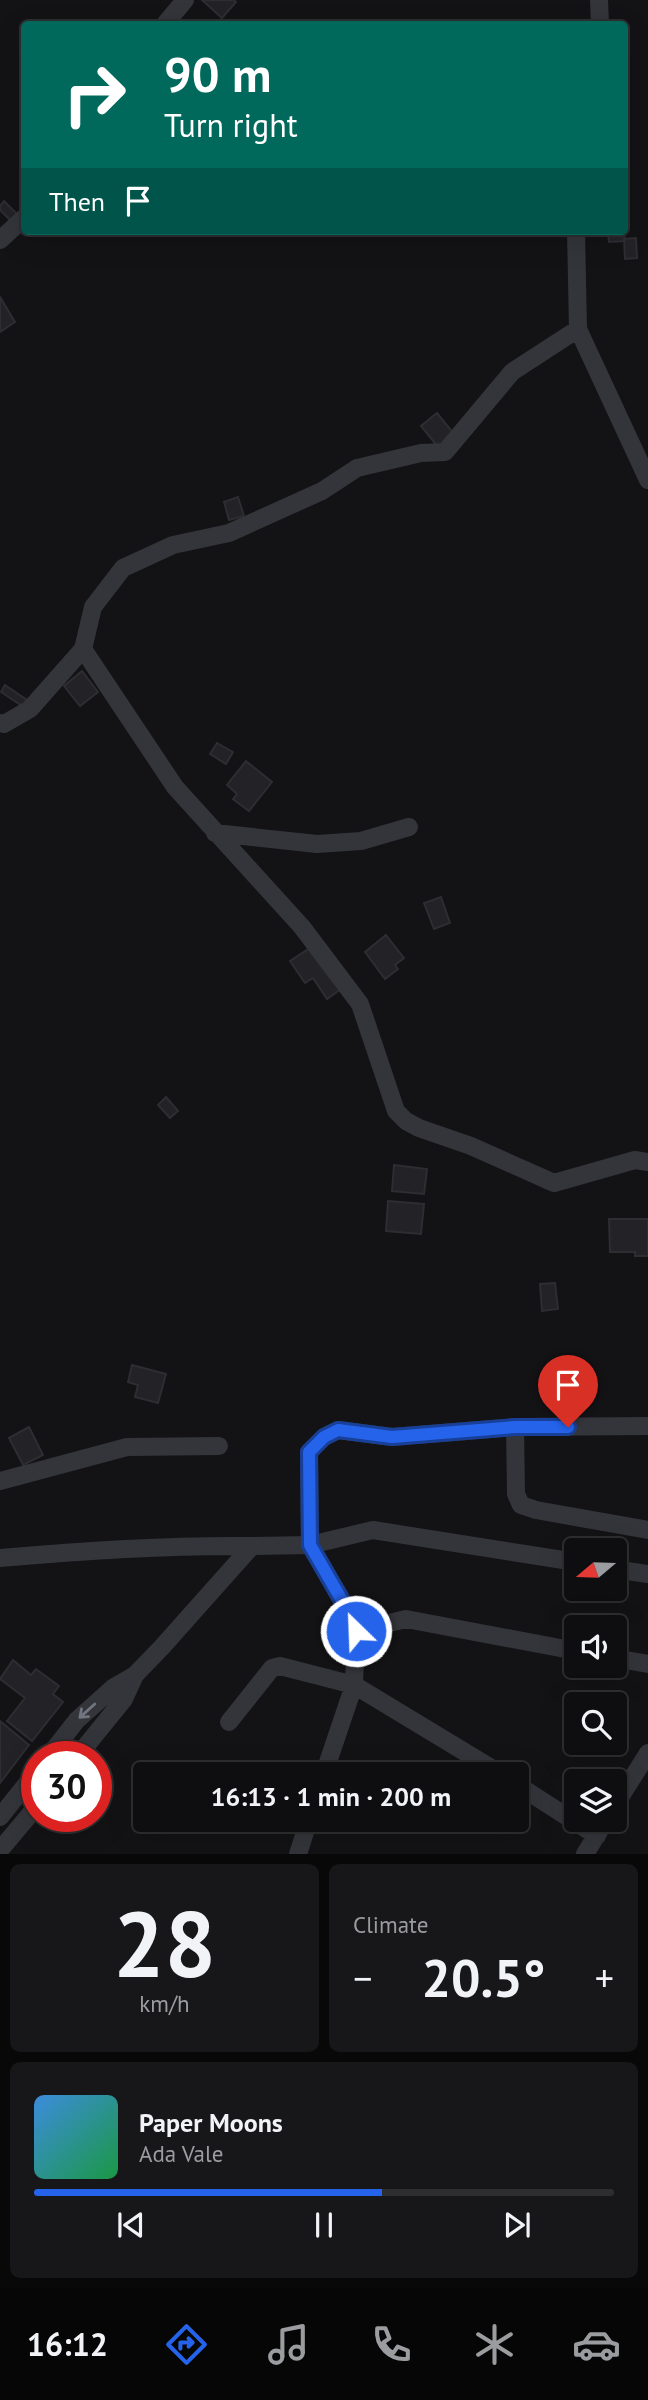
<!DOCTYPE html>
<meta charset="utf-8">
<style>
body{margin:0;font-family:"PT Sans",sans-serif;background:#171719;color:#f1f3f6;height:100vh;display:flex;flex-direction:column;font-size:26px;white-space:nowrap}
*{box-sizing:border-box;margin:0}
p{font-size:23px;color:#9b9c9f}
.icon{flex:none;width:38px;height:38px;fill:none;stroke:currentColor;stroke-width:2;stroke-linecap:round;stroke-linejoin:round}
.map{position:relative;height:1854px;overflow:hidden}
.drawer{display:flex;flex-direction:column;gap:10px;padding:10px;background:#080809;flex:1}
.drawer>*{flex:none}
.guide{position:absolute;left:21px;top:21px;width:607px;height:214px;border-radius:7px;box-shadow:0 7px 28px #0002,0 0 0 2px #2e2e30;background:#00695c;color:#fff;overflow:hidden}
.needle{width:46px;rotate:251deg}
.tools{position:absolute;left:564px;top:1538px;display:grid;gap:14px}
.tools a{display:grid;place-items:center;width:63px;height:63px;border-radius:7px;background:#0e0e10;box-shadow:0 7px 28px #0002,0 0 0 2px #2e2e30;font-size:35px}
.speed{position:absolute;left:21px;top:1741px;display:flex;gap:14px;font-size:35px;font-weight:700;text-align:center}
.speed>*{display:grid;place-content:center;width:91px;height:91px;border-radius:50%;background:#0e0e10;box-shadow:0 7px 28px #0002,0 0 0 2px #2e2e30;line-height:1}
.speed .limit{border:10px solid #d22;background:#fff;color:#111}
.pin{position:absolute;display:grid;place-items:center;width:60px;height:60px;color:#fff;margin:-72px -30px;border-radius:50% 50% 50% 0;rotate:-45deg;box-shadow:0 0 7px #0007}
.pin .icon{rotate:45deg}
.me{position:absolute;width:77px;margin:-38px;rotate:336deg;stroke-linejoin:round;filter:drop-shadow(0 0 5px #0008)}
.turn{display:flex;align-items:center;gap:24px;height:147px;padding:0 28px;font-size:32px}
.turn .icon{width:91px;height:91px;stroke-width:2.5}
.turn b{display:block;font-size:49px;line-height:60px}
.then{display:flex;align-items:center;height:66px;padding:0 28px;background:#0003;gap:14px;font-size:26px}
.big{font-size:52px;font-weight:600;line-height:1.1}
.drawer .tile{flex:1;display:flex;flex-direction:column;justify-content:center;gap:10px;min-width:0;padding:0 24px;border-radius:10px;background:#171719}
.drawer .dial{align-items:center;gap:0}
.dial b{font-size:91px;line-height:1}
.song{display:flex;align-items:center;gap:21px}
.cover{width:84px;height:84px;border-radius:10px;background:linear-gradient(135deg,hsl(210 70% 55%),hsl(140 70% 35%))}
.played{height:7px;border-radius:4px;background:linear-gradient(90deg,#2563eb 60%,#2e2e30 60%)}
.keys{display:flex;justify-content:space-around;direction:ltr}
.heat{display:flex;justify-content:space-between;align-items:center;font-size:38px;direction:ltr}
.drawer .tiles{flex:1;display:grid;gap:10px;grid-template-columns:1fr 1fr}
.tile:last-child{grid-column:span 2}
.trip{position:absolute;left:133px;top:1762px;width:396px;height:70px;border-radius:7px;background:#0e0e10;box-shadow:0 7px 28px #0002,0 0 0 2px #2e2e30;font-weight:600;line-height:70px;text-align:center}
.dock{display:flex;height:112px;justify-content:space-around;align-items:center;background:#060606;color:#9b9c9f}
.dock .icon{width:49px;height:49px}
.dock .selected{color:#2563eb}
.dock b{font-size:32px;color:#f1f3f6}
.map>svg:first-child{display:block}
</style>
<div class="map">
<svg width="648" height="1854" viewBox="0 0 648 1854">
<rect width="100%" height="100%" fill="#131315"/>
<path fill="#232327" stroke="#2d2d32" stroke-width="2" d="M202,0H234L236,2L222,18Z
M4,201L17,214L10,220L0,210V206Z
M624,231L625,241L609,242L608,232Z
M636,238L637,258L625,259L624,239Z
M0,297L15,322L0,332Z
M437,413L454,434L438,447L421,426Z
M238,497L244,516L229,520L224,502Z
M82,671L98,692L80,706L64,686Z
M5,685L27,700L22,706L1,692Z
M217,743L233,752L226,764L210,754Z
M246,761L272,782L249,811L233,799L237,794L227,785Z
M441,897L450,923L434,929L424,903Z
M386,935L404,958L395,965L398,969L385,979L365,952Z
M313,946L341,989L327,999L313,978L305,983L290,961Z
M166,1097L178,1111L170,1118L158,1105Z
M394,1165L427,1169L424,1194L392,1191Z
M388,1201L424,1204L421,1234L386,1231Z
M609,1219H648V1256H635V1252H610Z
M555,1283L558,1309L542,1311L540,1284Z
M132,1365L166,1374L158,1403L135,1397L138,1385L128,1382Z
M29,1427L43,1455L23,1465L9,1438Z
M13,1660L31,1675L36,1669L59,1686L53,1694L63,1702L32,1741L7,1721L25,1698L0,1679Z
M0,1721L29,1745L0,1783Z"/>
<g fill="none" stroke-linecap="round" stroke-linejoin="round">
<path stroke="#34353b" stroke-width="18" d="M599,0L600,24
M165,24L185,0
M576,231L578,329L648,480
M0,240L24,218
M83,649L175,787L302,927L360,1004L396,1111L406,1121L419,1128L471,1146L554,1183L635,1160L648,1162
M0,723L4,724L30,709L83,649L93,607L123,568L173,545L229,533L322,491L357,468L421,453L445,452L512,372L578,329
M215,833L317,844L361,841L409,827
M515,1427L516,1494L521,1505L536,1510L648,1530
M0,1481L127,1447L219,1446
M0,1558C84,1551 168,1545 252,1546
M614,1569L648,1574
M356,1631L406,1619L576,1651
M614,1658L648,1664
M229,1722L272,1668L280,1666L354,1685L501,1774
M48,1757L77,1720L114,1687L135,1675L162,1647L252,1546L310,1545L373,1530L576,1562
M77,1757L124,1699L135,1675
M324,1774L354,1685L356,1631L344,1604L310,1545L309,1452L324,1437L338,1430L392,1437L515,1427L648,1426
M516,1784L597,1836
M614,1807L648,1753
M0,1817L37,1771
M0,1850L37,1806
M298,1854L309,1820
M585,1854L606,1820"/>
</g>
<defs><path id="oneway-shaft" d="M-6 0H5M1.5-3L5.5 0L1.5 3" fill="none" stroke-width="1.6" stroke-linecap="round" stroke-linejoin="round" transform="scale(1.75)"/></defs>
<use stroke="#71757f" href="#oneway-shaft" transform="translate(87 1711) rotate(138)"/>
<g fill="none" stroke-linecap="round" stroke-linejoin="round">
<defs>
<path id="route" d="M356,1631L344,1604L310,1545L309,1452L324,1437L338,1430L392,1437L515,1427H568"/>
</defs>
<use href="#route" stroke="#184099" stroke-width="18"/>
<use href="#route" stroke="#2563eb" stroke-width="12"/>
</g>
</svg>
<div class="tools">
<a><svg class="needle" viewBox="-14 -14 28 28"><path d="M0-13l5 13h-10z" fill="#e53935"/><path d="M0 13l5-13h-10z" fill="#9b9c9f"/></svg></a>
<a><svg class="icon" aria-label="sound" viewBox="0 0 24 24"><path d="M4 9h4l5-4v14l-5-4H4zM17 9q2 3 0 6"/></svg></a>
<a><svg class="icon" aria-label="search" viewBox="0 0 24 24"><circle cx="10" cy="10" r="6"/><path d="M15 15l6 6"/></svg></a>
<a><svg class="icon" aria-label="layers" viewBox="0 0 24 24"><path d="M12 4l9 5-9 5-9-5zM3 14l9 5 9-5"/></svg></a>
</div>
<div class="speed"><div class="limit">30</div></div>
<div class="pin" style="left:568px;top:1427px;background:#d93025"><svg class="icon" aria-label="arrive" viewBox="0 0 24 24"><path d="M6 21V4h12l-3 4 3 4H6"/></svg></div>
<svg class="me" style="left:356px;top:1631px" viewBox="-20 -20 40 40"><circle r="17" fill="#2563eb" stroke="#fff" stroke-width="3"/><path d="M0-11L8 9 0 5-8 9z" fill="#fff"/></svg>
<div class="trip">16:13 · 1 min · 200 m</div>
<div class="guide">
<div class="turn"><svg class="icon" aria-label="right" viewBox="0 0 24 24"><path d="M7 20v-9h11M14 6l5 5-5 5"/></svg><div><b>90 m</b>Turn right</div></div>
<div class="then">Then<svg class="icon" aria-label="arrive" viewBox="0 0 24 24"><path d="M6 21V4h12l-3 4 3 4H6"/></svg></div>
</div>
</div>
<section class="drawer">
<div class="tiles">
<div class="tile dial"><b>28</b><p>km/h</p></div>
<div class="tile"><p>Climate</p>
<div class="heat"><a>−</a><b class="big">20.5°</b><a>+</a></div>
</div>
<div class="tile">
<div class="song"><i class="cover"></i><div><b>Paper Moons</b><p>Ada Vale</p></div></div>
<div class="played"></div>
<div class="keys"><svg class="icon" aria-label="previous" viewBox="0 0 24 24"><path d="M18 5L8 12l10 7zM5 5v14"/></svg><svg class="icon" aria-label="pause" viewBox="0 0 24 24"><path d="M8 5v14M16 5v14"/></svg><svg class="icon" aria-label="next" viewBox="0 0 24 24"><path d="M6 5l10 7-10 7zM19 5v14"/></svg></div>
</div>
</div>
</section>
<nav class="dock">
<b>16:12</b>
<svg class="icon selected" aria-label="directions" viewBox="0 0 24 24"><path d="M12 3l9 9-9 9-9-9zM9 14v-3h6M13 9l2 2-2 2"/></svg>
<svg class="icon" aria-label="music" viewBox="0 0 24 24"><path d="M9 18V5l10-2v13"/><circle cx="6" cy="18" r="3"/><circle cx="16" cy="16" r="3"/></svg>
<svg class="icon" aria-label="phone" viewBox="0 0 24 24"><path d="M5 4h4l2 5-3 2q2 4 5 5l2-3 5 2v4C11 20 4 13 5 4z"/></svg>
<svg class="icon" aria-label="climate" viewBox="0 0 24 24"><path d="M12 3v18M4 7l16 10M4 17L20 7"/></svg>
<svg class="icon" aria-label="car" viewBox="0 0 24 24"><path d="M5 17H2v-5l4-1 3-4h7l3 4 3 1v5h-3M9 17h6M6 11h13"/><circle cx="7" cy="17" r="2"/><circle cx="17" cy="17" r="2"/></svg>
</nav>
